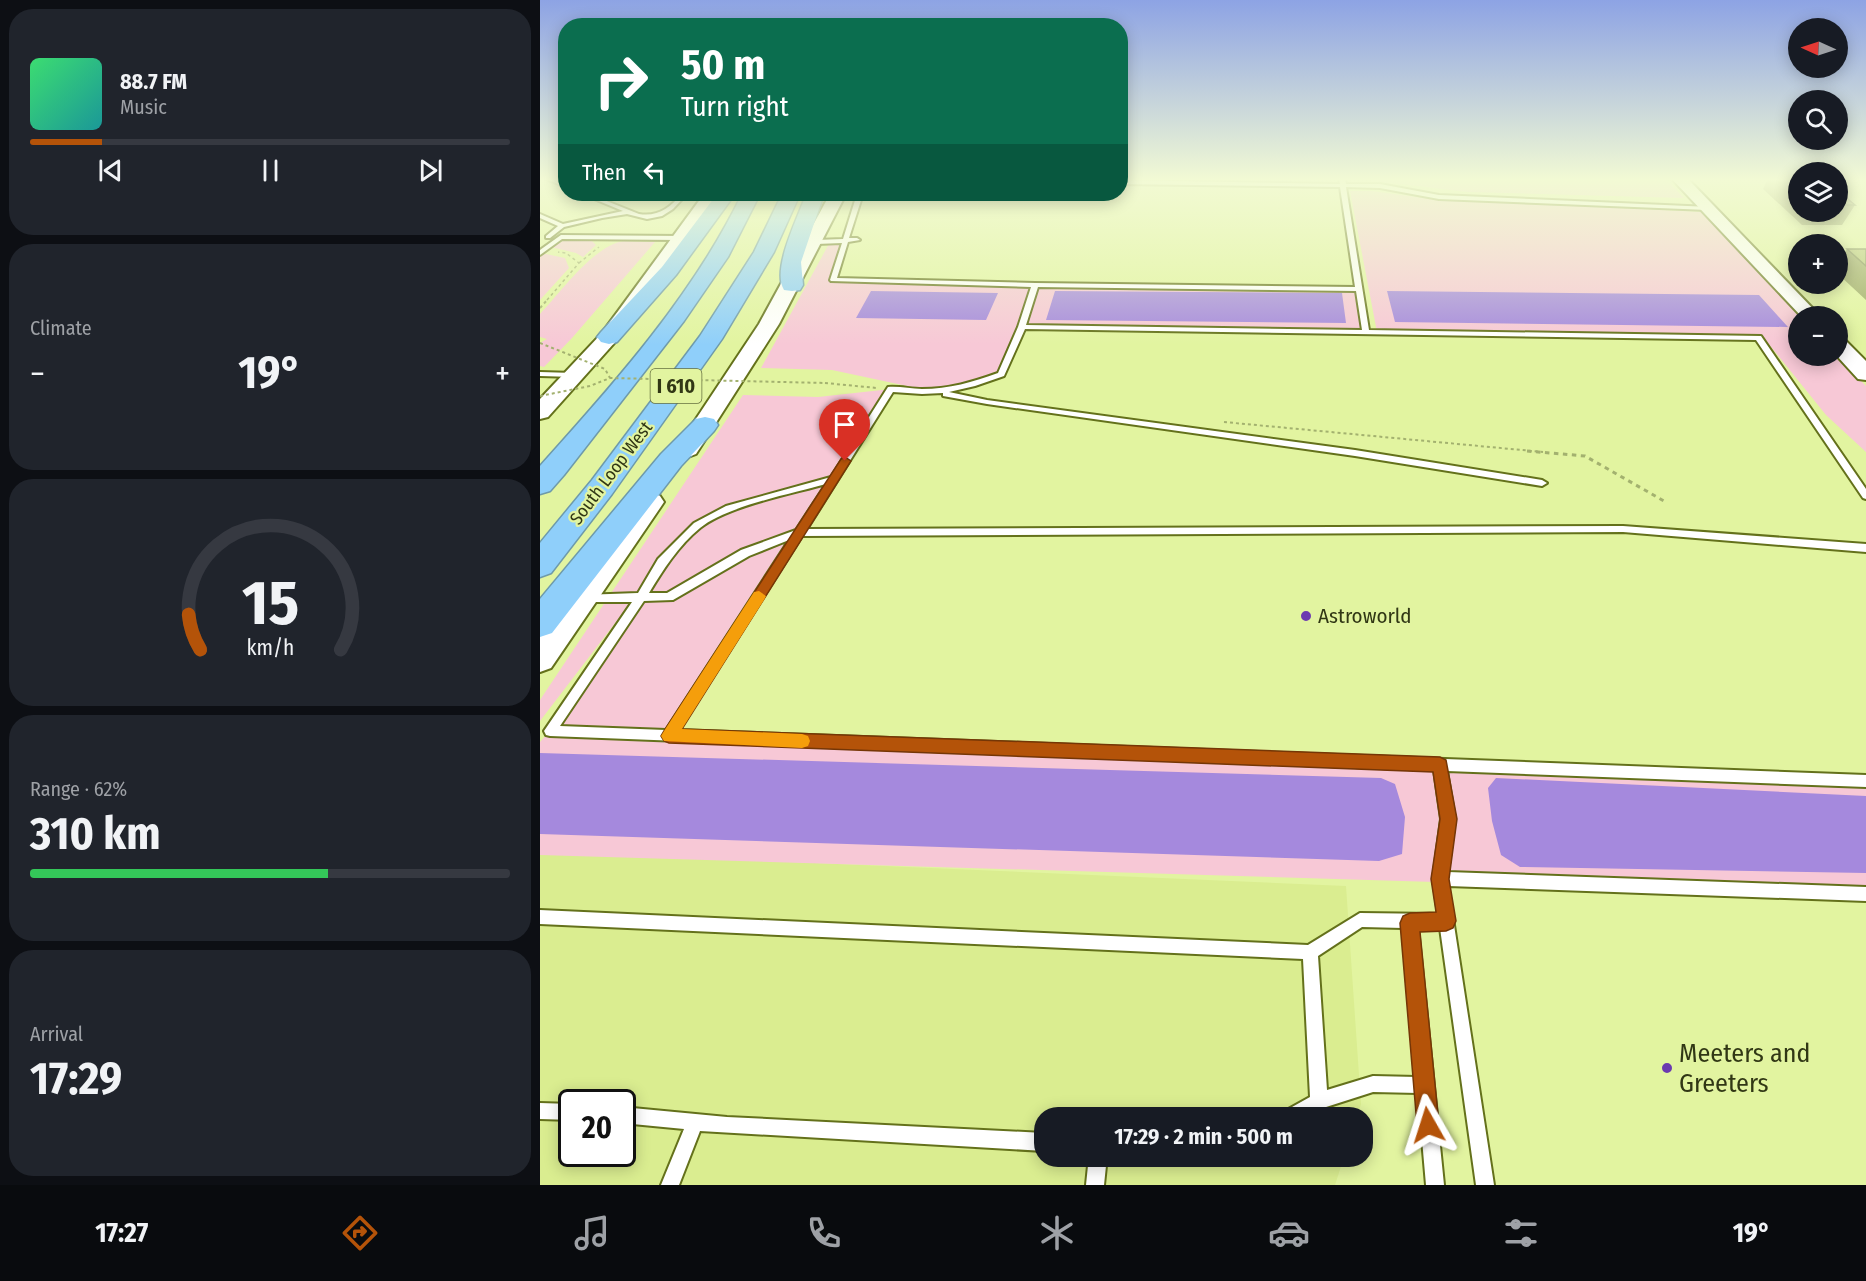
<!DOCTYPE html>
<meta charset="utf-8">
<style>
body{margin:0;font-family:"Fira Sans Condensed",sans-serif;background:#20242c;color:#f1f3f6;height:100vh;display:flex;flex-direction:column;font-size:22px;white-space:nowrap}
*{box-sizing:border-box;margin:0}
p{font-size:20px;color:#9ea1a6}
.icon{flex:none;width:33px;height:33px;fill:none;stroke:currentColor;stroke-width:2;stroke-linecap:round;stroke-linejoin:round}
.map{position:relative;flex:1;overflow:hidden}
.side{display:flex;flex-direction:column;gap:9px;padding:9px;background:#0d0f14;width:540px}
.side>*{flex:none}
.top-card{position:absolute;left:18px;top:18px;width:570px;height:183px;border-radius:24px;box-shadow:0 3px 15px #0003;background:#0b6e4f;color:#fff;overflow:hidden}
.needle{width:39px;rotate:273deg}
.controls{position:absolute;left:1248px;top:18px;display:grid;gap:12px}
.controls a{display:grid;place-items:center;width:60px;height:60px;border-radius:50%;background:#171b24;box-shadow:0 3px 15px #0003;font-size:30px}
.speed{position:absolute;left:18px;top:1089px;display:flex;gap:12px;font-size:30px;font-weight:700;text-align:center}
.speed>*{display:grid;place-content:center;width:78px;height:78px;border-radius:50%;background:#171b24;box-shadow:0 3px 15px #0003;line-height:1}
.speed .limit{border:3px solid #111;border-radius:9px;background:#fff;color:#111}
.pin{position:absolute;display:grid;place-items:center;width:51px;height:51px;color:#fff;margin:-62px -26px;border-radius:50% 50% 50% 0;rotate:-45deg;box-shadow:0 0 6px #0007}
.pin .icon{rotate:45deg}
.me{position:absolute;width:66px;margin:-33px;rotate:354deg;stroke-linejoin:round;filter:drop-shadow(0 0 4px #0008)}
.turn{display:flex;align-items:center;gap:21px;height:126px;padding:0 24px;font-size:27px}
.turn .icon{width:78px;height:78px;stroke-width:2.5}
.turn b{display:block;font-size:42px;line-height:51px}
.then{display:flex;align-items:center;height:57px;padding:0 24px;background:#0003;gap:12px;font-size:22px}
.big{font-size:45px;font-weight:700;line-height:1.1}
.side .widget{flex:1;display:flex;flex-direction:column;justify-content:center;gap:9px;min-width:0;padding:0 21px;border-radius:24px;background:#20242c}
.side .dial{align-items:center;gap:0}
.dial svg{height:156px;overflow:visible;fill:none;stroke:#363941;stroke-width:7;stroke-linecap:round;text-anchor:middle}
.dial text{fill:#f1f3f6;stroke:none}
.song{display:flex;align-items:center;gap:18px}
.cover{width:72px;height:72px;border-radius:9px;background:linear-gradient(135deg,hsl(140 70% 55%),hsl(180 70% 35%))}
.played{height:6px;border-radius:3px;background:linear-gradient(90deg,#b45309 15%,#363941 15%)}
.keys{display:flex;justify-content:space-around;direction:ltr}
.heat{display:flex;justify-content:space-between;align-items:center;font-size:33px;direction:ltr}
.charge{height:9px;border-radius:4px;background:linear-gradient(90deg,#34c759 62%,#363941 0)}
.trip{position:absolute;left:494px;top:1107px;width:339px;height:60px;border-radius:24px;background:#171b24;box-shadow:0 3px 15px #0003;font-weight:700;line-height:60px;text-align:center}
.tab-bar{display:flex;height:96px;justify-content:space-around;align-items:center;background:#090b0e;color:#9ea1a6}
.tab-bar .icon{width:42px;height:42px}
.tab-bar .current{color:#b45309}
.tab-bar b{font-size:27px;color:#f1f3f6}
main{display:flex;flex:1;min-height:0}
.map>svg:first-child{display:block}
</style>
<main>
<section class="side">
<div class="widget">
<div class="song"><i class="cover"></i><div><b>88.7 FM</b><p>Music</p></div></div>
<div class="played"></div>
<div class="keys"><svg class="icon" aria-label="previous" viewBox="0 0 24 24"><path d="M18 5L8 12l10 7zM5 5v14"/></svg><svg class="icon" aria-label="pause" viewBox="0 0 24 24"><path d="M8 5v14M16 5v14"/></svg><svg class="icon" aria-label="next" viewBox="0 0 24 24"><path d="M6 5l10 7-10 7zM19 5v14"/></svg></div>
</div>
<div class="widget"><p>Climate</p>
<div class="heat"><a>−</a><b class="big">19°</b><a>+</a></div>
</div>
<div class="widget dial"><svg viewBox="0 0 100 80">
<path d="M14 69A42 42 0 1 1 86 69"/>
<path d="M14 69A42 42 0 0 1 8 51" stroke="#b45309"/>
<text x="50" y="56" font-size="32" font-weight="700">15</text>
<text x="50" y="72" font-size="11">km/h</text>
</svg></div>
<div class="widget"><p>Range · 62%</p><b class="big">310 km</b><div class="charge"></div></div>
<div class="widget"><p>Arrival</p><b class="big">17:29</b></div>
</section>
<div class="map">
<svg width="1326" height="1185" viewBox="0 0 1326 1185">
<rect width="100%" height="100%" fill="#e2f4a0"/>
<path fill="#daed90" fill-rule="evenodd" d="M0,851L806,886L821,1104L817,1117L504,1118V1156L804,1157L795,1185H0ZM32,1102H82V1154H32Z"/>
<path fill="#f7c8d6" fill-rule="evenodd" d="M818,179H1126L1144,198L928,192Z
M810,191H832L890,199L1163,212L1261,316H1258V356H1297L1326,386V452L1286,415L1223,337L837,332Z
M25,240L52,241L56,245L43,257L36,253L11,247Z
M84,241L115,242L32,338L4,367L0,366V343L7,339L0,337V314C20,293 54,245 84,241Z
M306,241L293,280L819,289L826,332L482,327L461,374L400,393L292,370L221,368L290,242Z
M6,254L25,258L29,268L0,300V255Z
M351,389L130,735L1326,781V895L0,855V742L10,731L118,567L0,721V700L203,395L278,397ZM251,537L141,591L205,553Z"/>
<path fill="#a589dd" d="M331,291L458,293L446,320L316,318Z
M515,291L802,293L806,323L506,320Z
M847,291L1219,295L1248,327L855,322Z
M0,753L841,778L855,784L865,817L862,854L839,861L0,834Z
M956,778L1326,796V873L980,867L961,855L952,821L948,788Z"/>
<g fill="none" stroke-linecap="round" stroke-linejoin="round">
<defs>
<path id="service" d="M6,179H14L26,183V187Z
M799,179H805L806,184H840L899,195L1170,207L1171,208L1168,210L899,199L840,188L806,187L829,330L1221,336L1326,489V499L1323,498L1216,340L485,329L464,376L435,386L409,392L447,400L815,450L1002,480L1007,483L1002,486L815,456L447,404L403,396V393L382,394L353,392L267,529L1083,526L1326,544V552L1083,532L262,536L139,730L1326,775V787L907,771L915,819L908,872L1326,887V901L908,886L954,1185H936L900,928H878L904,1185H886L878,1093L833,1092L783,1108L766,1118H741L743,1112L770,1097L763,959L0,924V910L768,945L820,913L898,914L893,879L901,819L894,770L10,736L6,735L4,731L92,602H46L42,601L41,598L42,595L98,593L118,559L154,523L186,506L291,477L348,387C359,386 371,389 382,389C409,389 433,382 458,373L478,327L491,287L291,281L290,280L302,243L276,244L273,242L276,240L303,239L317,194H323L309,238H317L320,240L308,242L297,278L495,283L815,287L800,187L580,184V180L800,184ZM498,287L816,291L822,330L486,325ZM286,484L256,530L201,550L127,593H109C123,570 138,546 160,528C187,506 251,494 286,484ZM249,540L126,730L20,726L104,601L133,600L209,556ZM822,927L863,928L877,1077L833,1076L787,1090L778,956Z
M42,194H49L99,214C117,217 131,208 141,194H147L133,209L122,216L107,219L87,214L62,218L24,227L10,238H6V236L18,226L0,218V214L23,224L83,211Z
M21,235L141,236L144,238L141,240L22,239L0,255V250Z
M0,372L34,373L38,375L34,377L0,376Z
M0,1103L32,1104V1120L0,1119Z
M82,1107L187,1117L504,1133V1151L160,1131L139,1185H121L144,1129L82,1123Z
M549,1156H567L564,1185H546Z"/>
<path id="secondary" d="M1132,179H1148L1280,316H1261Z
M164,194H180L76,341L8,417L0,419V399L62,333Z
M290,194H306L239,324L156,454L148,457L140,454L136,449L219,324Z
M1298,338L1305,340L1326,361V380L1318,379L1297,356Z
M111,493L120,496L124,502L120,508L11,668L0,672V635L102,496Z"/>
<path id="motorway" d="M177,194H195L136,275L77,342L69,344L61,342L57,337L61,332L122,267Z
M202,194H220L188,257L144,321L24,475L10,491L0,494V466C74,384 154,294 202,194Z
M242,194H260L234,252L182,339L72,494L11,573L0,577V543L52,480L160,336L214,252Z
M266,194H284L261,262L263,285L260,290L252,291L244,290C231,269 259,216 266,194Z
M165,417L174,419L178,425L174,431L141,466L12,633L0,637V599L121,454L156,419Z"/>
</defs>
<use href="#service" stroke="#64711b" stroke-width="4"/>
<use href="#secondary" stroke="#64711b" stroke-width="4"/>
<use href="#motorway" stroke="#6e9aaa" stroke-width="3"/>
<path stroke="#a3b16f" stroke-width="1.5" stroke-dasharray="3 3" stroke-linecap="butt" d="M39,263L59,247
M7,300L39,263L26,253L18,252"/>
<path stroke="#a3b16f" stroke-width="2" stroke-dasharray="3 3" stroke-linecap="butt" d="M0,308L8,299
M285,383L337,388
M684,422L1003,452"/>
<path stroke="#a3b16f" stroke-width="3" stroke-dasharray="4.5 4.5" stroke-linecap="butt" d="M987,451L1045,456L1124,501"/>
<use href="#service" fill="#fff" fill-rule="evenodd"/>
<use href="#secondary" fill="#fff" fill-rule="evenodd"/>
<use href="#motorway" fill="#8fcffa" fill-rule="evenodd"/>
<path stroke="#a3b16f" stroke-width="2" stroke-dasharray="3 3" stroke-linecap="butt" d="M0,343L65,369L70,378
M0,396L50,386L70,378L285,383"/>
</g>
<path fill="#9daa64" d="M1228,179H1258V212H1298V191L1315,205L1302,225H1262L1223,189Z
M1307,249H1326V300L1298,274V262Z"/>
<path fill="#b6c674" stroke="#7f8b51" stroke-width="1.5" d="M1245,179H1258V191Z
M1298,191L1315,205H1298Z
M1307,249H1326V266Z"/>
<linearGradient id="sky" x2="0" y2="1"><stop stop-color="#8da3e4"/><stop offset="0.52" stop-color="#f2fad4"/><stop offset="1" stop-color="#f2fad4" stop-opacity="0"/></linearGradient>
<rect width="1326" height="345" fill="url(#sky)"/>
<path fill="#b45309" stroke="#753606" stroke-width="1.5" d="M305,457L311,461L142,729L900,757L906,760L917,819L909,879L916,921L913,928L906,931L880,932L899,1125L896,1133L888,1136L881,1133L877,1125L860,923L863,916L870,913L896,912L891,879L900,819L893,772L129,743L124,741L121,736L124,731L301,459Z"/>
<path fill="#f59e0b" d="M219,591L226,596L224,600L142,729L262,734L268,736L270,741L268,746L262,748L124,741L121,736L124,731L214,592Z"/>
<g fill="#6b39b0" stroke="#e2f4a0" stroke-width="2">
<circle cx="766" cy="616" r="6"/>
<circle cx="1127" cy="1068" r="6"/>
</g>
<g text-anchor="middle" stroke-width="4.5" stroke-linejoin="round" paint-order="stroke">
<g font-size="18" fill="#313715" stroke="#e2f4a0">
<text transform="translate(71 473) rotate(-53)" y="6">South Loop West</text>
</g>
<rect fill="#e2f4a0" stroke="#66703f" stroke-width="1.5" x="110.5" y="369" width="51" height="34" rx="4.5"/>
<g font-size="20" font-weight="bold" fill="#313715">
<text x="136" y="393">I 610</text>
</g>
<g font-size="21" fill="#313715" stroke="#e2f4a0" text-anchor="start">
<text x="778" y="623">Astroworld</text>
</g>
<g font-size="26" fill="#313715" stroke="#e2f4a0" text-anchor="start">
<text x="1139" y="1062">Meeters and<tspan x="1139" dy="30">Greeters</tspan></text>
</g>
</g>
</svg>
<div class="controls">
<a><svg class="needle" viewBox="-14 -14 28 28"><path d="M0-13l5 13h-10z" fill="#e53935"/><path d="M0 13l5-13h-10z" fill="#9ea1a6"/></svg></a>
<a><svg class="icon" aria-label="search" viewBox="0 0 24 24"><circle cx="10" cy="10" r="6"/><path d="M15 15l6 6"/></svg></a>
<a><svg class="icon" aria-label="layers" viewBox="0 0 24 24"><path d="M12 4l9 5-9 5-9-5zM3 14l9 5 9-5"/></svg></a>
<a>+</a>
<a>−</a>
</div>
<div class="speed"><div class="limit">20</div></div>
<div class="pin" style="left:305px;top:461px;background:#d93025"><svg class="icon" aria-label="arrive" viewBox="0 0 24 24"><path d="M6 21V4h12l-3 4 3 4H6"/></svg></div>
<svg class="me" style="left:888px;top:1125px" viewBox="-20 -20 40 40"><path d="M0-17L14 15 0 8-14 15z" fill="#b45309" stroke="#fff" stroke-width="4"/></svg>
<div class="trip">17:29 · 2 min · 500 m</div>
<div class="top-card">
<div class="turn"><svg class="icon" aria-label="right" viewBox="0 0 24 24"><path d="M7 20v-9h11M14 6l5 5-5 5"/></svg><div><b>50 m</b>Turn right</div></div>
<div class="then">Then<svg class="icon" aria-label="left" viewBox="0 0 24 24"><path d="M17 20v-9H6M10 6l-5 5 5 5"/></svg></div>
</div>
</div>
</main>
<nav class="tab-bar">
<b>17:27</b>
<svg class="icon current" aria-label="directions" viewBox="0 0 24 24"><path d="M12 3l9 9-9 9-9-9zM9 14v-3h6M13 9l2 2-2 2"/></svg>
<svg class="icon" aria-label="music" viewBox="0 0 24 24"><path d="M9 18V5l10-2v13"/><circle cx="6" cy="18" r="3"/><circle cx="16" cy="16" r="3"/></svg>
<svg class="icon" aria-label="phone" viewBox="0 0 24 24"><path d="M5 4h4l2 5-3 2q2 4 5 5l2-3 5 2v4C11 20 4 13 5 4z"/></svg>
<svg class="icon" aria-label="climate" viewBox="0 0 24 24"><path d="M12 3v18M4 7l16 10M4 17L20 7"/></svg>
<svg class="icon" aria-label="car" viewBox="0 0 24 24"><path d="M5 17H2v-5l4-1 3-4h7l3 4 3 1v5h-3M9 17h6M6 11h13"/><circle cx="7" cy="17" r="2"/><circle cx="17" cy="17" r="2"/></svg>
<svg class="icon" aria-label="filters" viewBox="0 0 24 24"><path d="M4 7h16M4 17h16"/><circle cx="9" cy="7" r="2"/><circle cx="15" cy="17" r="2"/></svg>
<b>19°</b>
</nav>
